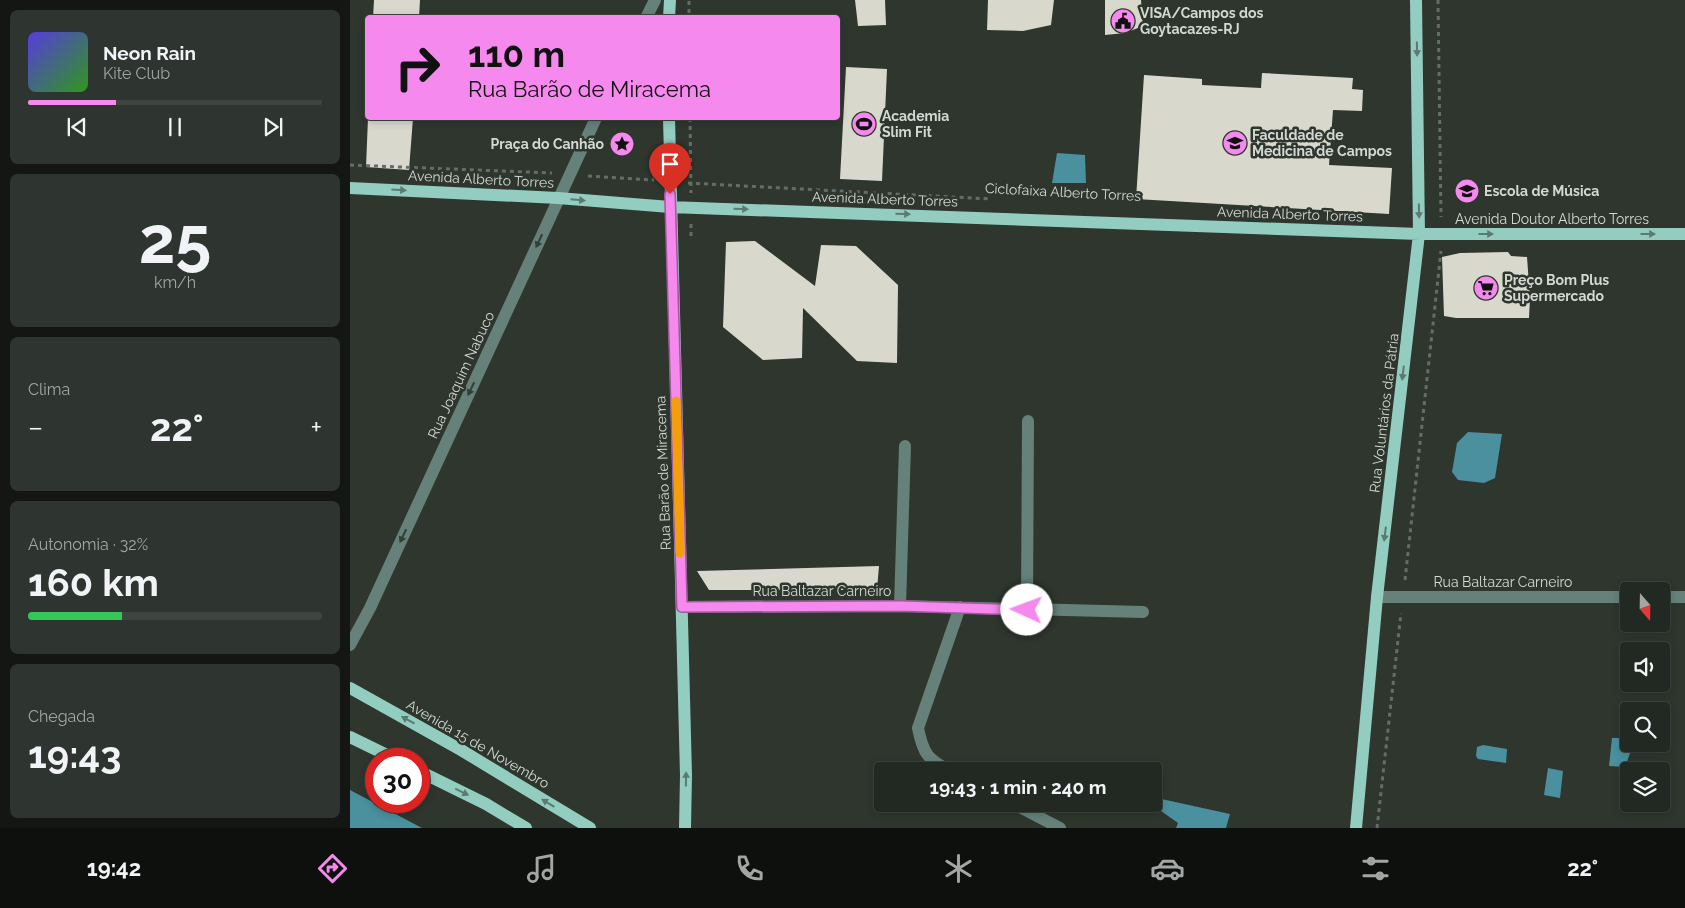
<!DOCTYPE html>
<html lang="pt">
<meta charset="utf-8">
<style>
body{margin:0;font-family:Raleway,sans-serif;background:#2e342f;color:#f1f3f6;height:100vh;display:flex;flex-direction:column;font-size:19px;white-space:nowrap}
*{box-sizing:border-box;margin:0}
p{font-size:16px;color:#a2a6a5}
.icon{flex:none;width:28px;height:28px;fill:none;stroke:currentColor;stroke-width:2;stroke-linecap:round;stroke-linejoin:round}
.map{position:relative;flex:1;overflow:hidden}
.panel{display:flex;flex-direction:column;gap:10px;padding:10px;background:#131613;width:350px}
.panel>*{flex:none}
.banner{position:absolute;left:15px;top:15px;width:475px;height:105px;border-radius:5px;box-shadow:0 2px 8px #0003,0 0 0 1px #3f4440;background:#f689ee;color:#111;overflow:hidden}
.needle{width:32px;rotate:160deg}
.controls{position:absolute;left:1270px;top:582px;display:grid;gap:10px}
.controls a{display:grid;place-items:center;width:50px;height:50px;border-radius:5px;background:#222822;box-shadow:0 2px 8px #0003,0 0 0 1px #3f4440;font-size:25px}
.speed{position:absolute;left:15px;top:748px;display:flex;gap:10px;font-size:25px;font-weight:700;text-align:center}
.speed>*{display:grid;place-content:center;width:65px;height:65px;border-radius:50%;background:#222822;box-shadow:0 2px 8px #0003,0 0 0 1px #3f4440;line-height:1}
.speed .limit{border:8px solid #d22;background:#fff;color:#111}
.pin{position:absolute;display:grid;place-items:center;width:42px;height:42px;color:#fff;margin:-51px -21px;border-radius:50% 50% 50% 0;rotate:-45deg;box-shadow:0 0 5px #0007}
.pin .icon{rotate:45deg}
.me{position:absolute;width:55px;margin:-28px;rotate:272deg;stroke-linejoin:round;filter:drop-shadow(0 0 4px #0008)}
.turn{display:flex;align-items:center;gap:18px;height:105px;padding:0 20px;font-size:22px}
.turn .icon{width:65px;height:65px;stroke-width:2.5}
.turn b{display:block;font-size:35px;line-height:42px}
.big{font-size:38px;font-weight:700;line-height:1.1}
.panel .widget{flex:1;display:flex;flex-direction:column;justify-content:center;gap:8px;min-width:0;padding:0 18px;border-radius:8px;background:#2e342f}
.panel .dial{align-items:center;gap:0}
.dial b{font-size:65px;line-height:1}
.song{display:flex;align-items:center;gap:15px}
.cover{width:60px;height:60px;border-radius:8px;background:linear-gradient(135deg,hsl(250 70% 55%),hsl(110 70% 35%))}
.played{height:5px;border-radius:2px;background:linear-gradient(90deg,#f689ee 30%,#3f4440 30%)}
.keys{display:flex;justify-content:space-around;direction:ltr}
.heat{display:flex;justify-content:space-between;align-items:center;font-size:28px;direction:ltr}
.charge{height:8px;border-radius:4px;background:linear-gradient(90deg,#34c759 32%,#3f4440 0)}
.trip{position:absolute;left:524px;top:762px;width:288px;height:50px;border-radius:5px;background:#222822;box-shadow:0 2px 8px #0003,0 0 0 1px #3f4440;font-weight:700;line-height:50px;text-align:center}
.tab-bar{display:flex;height:80px;justify-content:space-around;align-items:center;background:#0e100e;color:#a2a6a5}
.tab-bar .icon{width:35px;height:35px}
.tab-bar .on{color:#f689ee}
.tab-bar b{font-size:22px;color:#f1f3f6}
main{display:flex;flex:1;min-height:0}
.map>svg:first-child{display:block}
</style>
<main>
<section class="panel">
<div class="widget">
<div class="song"><i class="cover"></i><div><b>Neon Rain</b><p>Kite Club</p></div></div>
<div class="played"></div>
<div class="keys"><svg class="icon" aria-label="previous" viewBox="0 0 24 24"><path d="M18 5L8 12l10 7zM5 5v14"/></svg><svg class="icon" aria-label="pause" viewBox="0 0 24 24"><path d="M8 5v14M16 5v14"/></svg><svg class="icon" aria-label="next" viewBox="0 0 24 24"><path d="M6 5l10 7-10 7zM19 5v14"/></svg></div>
</div>
<div class="widget dial"><b>25</b><p>km/h</p></div>
<div class="widget"><p>Clima</p>
<div class="heat"><a>−</a><b class="big">22°</b><a>+</a></div>
</div>
<div class="widget"><p>Autonomia · 32%</p><b class="big">160 km</b><div class="charge"></div></div>
<div class="widget"><p>Chegada</p><b class="big">19:43</b></div>
</section>
<div class="map">
<svg width="1335" height="828" viewBox="0 0 1335 828">
<rect width="100%" height="100%" fill="#2e362e"/>
<path fill="#4a909f" d="M707,153L735,155L736,183H702Z
M1118,432L1152,434L1145,478L1134,483L1108,480L1102,472L1107,443Z
M1262,738H1279V744L1283,745L1275,767L1259,766Z
M1133,745L1157,749L1156,763L1128,759L1126,756L1127,747Z
M1198,768L1213,771L1210,798L1194,795Z
M0,790L72,828H0Z
M807,798L880,814L876,828H826L828,823L804,806Z"/>
<path fill="#d8d9cc" d="M24,0H70L69,18H23Z
M505,0H535L536,25L508,26Z
M638,0H704L701,25L673,31L637,30Z
M755,0H791L793,26L775,33L755,35Z
M496,67L537,69L532,181L490,179Z
M912,73L1003,78L1002,89L1013,90L1012,111L983,110L979,165L1042,168L1039,214L786,199L794,75L852,79V85L911,88Z
M18,118H63L59,170L16,167Z
M405,241L465,286L471,245L506,246L548,285L547,363L507,361L453,308L452,358L413,360L373,327L376,242Z
M1158,252L1161,256L1177,257L1180,298L1179,318H1106L1094,316L1092,257L1110,253Z
M529,566L527,590H359L347,571Z"/>
<g fill="none" stroke-linecap="round" stroke-linejoin="round">
<path stroke="#666d66" stroke-width="3" stroke-dasharray="4 4" stroke-linecap="butt" d="M1088,0L1091,217
M339,1V18
M340,118L341,193
M0,165L202,173
M238,176L304,180
M338,183L641,199
M341,224V240
M1055,580L1091,251
M1027,828L1051,613"/>
<path stroke="#65817a" stroke-width="12" d="M296,18L305,0
M1027,597H1279
M1311,597H1335
M550,606L555,446
M332,607L550,606L793,612
M677,610L678,421
M0,645L20,608L246,118
M601,771C578,760 573,754 568,728L610,607
M664,804L710,828"/>
<path stroke="#93cdc0" stroke-width="12" d="M319,18L320,0
M319,118L336,775L335,828
M0,188L208,198L320,207L1069,234H1335
M0,688L111,750L240,828
M0,737L45,759
M69,771L136,804L176,828
M1006,828L1027,597L1069,234L1066,0"/>
</g>
<defs><path id="oneway-solid" d="M-6-.8H1V-3.2L6.5 0L1 3.2V.8H-6Z" transform="scale(1.25)"/></defs>
<g fill="#5b7a70">
<use href="#oneway-solid" transform="translate(1067 49) rotate(89)"/>
<use href="#oneway-solid" transform="translate(49 190) rotate(3)"/>
<use href="#oneway-solid" transform="translate(228 200) rotate(5)"/>
<use href="#oneway-solid" transform="translate(391 209) rotate(2)"/>
<use href="#oneway-solid" transform="translate(1069 211) rotate(89)"/>
<use href="#oneway-solid" transform="translate(553 214) rotate(2)"/>
<use href="#oneway-solid" transform="translate(1136 234)"/>
<use href="#oneway-solid" transform="translate(1298 234)"/>
<use href="#oneway-solid" transform="translate(1053 373) rotate(97)"/>
<use href="#oneway-solid" transform="translate(1035 534) rotate(97)"/>
<use href="#oneway-solid" transform="translate(58 720) rotate(-151)"/>
<use href="#oneway-solid" transform="translate(336 779) rotate(-89)"/>
<use href="#oneway-solid" transform="translate(112 792) rotate(26)"/>
<use href="#oneway-solid" transform="translate(198 803) rotate(-149)"/>
</g>
<g fill="#343e36">
<use href="#oneway-solid" transform="translate(189 241) rotate(115)"/>
<use href="#oneway-solid" transform="translate(121 389) rotate(115)"/>
<use href="#oneway-solid" transform="translate(53 536) rotate(115)"/>
</g>
<g fill="none" stroke-linecap="round" stroke-linejoin="round">
<defs>
<path id="route" d="M320,194L332,607L550,606L677,610"/>
</defs>
<use href="#route" stroke="#a0599b" stroke-width="12"/>
<use href="#route" stroke="#f689ee" stroke-width="9"/>
<path stroke="#f59e0b" stroke-width="9" d="M326,401L330,553"/>
</g>
<defs>
<symbol id="civic-disc" viewBox="-11 -11 22 22"><circle r="9.5" fill="#f689ee" stroke="#2e362e"/><path d="M-.6-6.5H3V-4.5H.6V-3L4-1V1h2V6H-6V1h2V-1L-.6-3ZM-1.2 2.5V6h2.4V2.5Z" fill="#111"/></symbol>
<symbol id="stadium-disc" viewBox="-11 -11 22 22"><circle r="9.5" fill="#f689ee" stroke="#2e362e"/><path d="M0-5a6.5 5 0 1 0 0 10a6.5 5 0 1 0 0-10ZM-3.5-1.8h7v3.6h-7Z" fill="#111"/></symbol>
<symbol id="university-disc" viewBox="-11 -11 22 22"><circle r="9.5" fill="#f689ee" stroke="#2e362e"/><path d="M0-5L7-2L0 1L-7-2ZM-4 1L0 2.5L4 1V4Q0 6-4 4Z" fill="#111"/></symbol>
<symbol id="sight-disc" viewBox="-11 -11 22 22"><circle r="9.5" fill="#f689ee" stroke="#2e362e"/><path d="M0-6L1.8-2.2L6-1.7L2.9 1.2L3.7 5.4L0 3.3L-3.7 5.4L-2.9 1.2L-6-1.7L-1.8-2.2Z" fill="#111"/></symbol>
<symbol id="school-disc" viewBox="-11 -11 22 22"><circle r="9.5" fill="#f689ee" stroke="#2e362e"/><path d="M0-5L7-2L0 1L-7-2ZM-4 1L0 2.5L4 1V4Q0 6-4 4Z" fill="#111"/></symbol>
<symbol id="supermarket-disc" viewBox="-11 -11 22 22"><circle r="9.5" fill="#f689ee" stroke="#2e362e"/><path d="M-6-5.5h2.5l.6 2H6L4.5 2H-2.5L-4.4-4H-6ZM-1.5 3.2a1.3 1.3 0 1 0 .1 0ZM3 3.2a1.3 1.3 0 1 0 .1 0Z" fill="#111"/></symbol>
</defs>
<g fill-rule="evenodd">
<use href="#civic-disc" x="759" y="7" width="28" height="28"/>
<use href="#stadium-disc" x="500" y="110" width="28" height="28"/>
<use href="#university-disc" x="871" y="129" width="28" height="28"/>
<use href="#sight-disc" x="258" y="130" width="28" height="28"/>
<use href="#school-disc" x="1103" y="177" width="28" height="28"/>
<use href="#supermarket-disc" x="1122" y="274" width="28" height="28"/>
</g>
<g text-anchor="middle" stroke-width="5" stroke-linejoin="round" paint-order="stroke">
<g font-size="14" font-weight="bold" fill="#d3d8d3" stroke="#2e362e" text-anchor="start">
<text x="790" y="18">VISA/Campos dos<tspan x="790" dy="16">Goytacazes-RJ</tspan></text>
<text x="532" y="121">Academia<tspan x="532" dy="16">Slim Fit</tspan></text>
<text x="902" y="140">Faculdade de<tspan x="902" dy="16">Medicina de Campos</tspan></text>
<text x="254" y="149" text-anchor="end">Praça do Canhão</text>
<text x="1134" y="196">Escola de Música</text>
<text x="1154" y="285">Preço Bom Plus<tspan x="1154" dy="16">Supermercado</tspan></text>
</g>
<g font-size="14" fill="#d3d8d3" stroke="#2e362e">
<text transform="translate(131 179) rotate(3)" y="5">Avenida Alberto Torres</text>
<text transform="translate(713 192) rotate(3)" y="5">Ciclofaixa Alberto Torres</text>
<text transform="translate(535 199) rotate(2)" y="5">Avenida Alberto Torres</text>
<text transform="translate(940 214) rotate(2)" y="5">Avenida Alberto Torres</text>
<text x="1202" y="224">Avenida Doutor Alberto Torres</text>
<text transform="translate(111 375) rotate(-65)" y="5">Rua Joaquim Nabuco</text>
<text transform="translate(1034 413) rotate(-83)" y="5">Rua Voluntários da Pátria</text>
<text transform="translate(313 473) rotate(-92)" y="5">Rua Barão de Miracema</text>
<text x="1153" y="587">Rua Baltazar Carneiro</text>
<text x="472" y="596">Rua Baltazar Carneiro</text>
<text transform="translate(128 744) rotate(30)" y="5">Avenida 15 de Novembro</text>
</g>
</g>
</svg>
<div class="controls">
<a><svg class="needle" viewBox="-14 -14 28 28"><path d="M0-13l5 13h-10z" fill="#e53935"/><path d="M0 13l5-13h-10z" fill="#a2a6a5"/></svg></a>
<a><svg class="icon" aria-label="sound" viewBox="0 0 24 24"><path d="M4 9h4l5-4v14l-5-4H4zM17 9q2 3 0 6"/></svg></a>
<a><svg class="icon" aria-label="search" viewBox="0 0 24 24"><circle cx="10" cy="10" r="6"/><path d="M15 15l6 6"/></svg></a>
<a><svg class="icon" aria-label="layers" viewBox="0 0 24 24"><path d="M12 4l9 5-9 5-9-5zM3 14l9 5 9-5"/></svg></a>
</div>
<div class="speed"><div class="limit">30</div></div>
<div class="pin" style="left:320px;top:194px;background:#d93025"><svg class="icon" aria-label="arrive" viewBox="0 0 24 24"><path d="M6 21V4h12l-3 4 3 4H6"/></svg></div>
<svg class="me" style="left:677px;top:610px" viewBox="-20 -20 40 40"><circle r="19" fill="#fff"/><path d="M0-13L10 11 0 6-10 11z" fill="#f689ee"/></svg>
<div class="trip">19:43 · 1 min · 240 m</div>
<div class="banner">
<div class="turn"><svg class="icon" aria-label="right" viewBox="0 0 24 24"><path d="M7 20v-9h11M14 6l5 5-5 5"/></svg><div><b>110 m</b>Rua Barão de Miracema</div></div>
</div>
</div>
</main>
<nav class="tab-bar">
<b>19:42</b>
<svg class="icon on" aria-label="directions" viewBox="0 0 24 24"><path d="M12 3l9 9-9 9-9-9zM9 14v-3h6M13 9l2 2-2 2"/></svg>
<svg class="icon" aria-label="music" viewBox="0 0 24 24"><path d="M9 18V5l10-2v13"/><circle cx="6" cy="18" r="3"/><circle cx="16" cy="16" r="3"/></svg>
<svg class="icon" aria-label="phone" viewBox="0 0 24 24"><path d="M5 4h4l2 5-3 2q2 4 5 5l2-3 5 2v4C11 20 4 13 5 4z"/></svg>
<svg class="icon" aria-label="climate" viewBox="0 0 24 24"><path d="M12 3v18M4 7l16 10M4 17L20 7"/></svg>
<svg class="icon" aria-label="car" viewBox="0 0 24 24"><path d="M5 17H2v-5l4-1 3-4h7l3 4 3 1v5h-3M9 17h6M6 11h13"/><circle cx="7" cy="17" r="2"/><circle cx="17" cy="17" r="2"/></svg>
<svg class="icon" aria-label="filters" viewBox="0 0 24 24"><path d="M4 7h16M4 17h16"/><circle cx="9" cy="7" r="2"/><circle cx="15" cy="17" r="2"/></svg>
<b>22°</b>
</nav>
